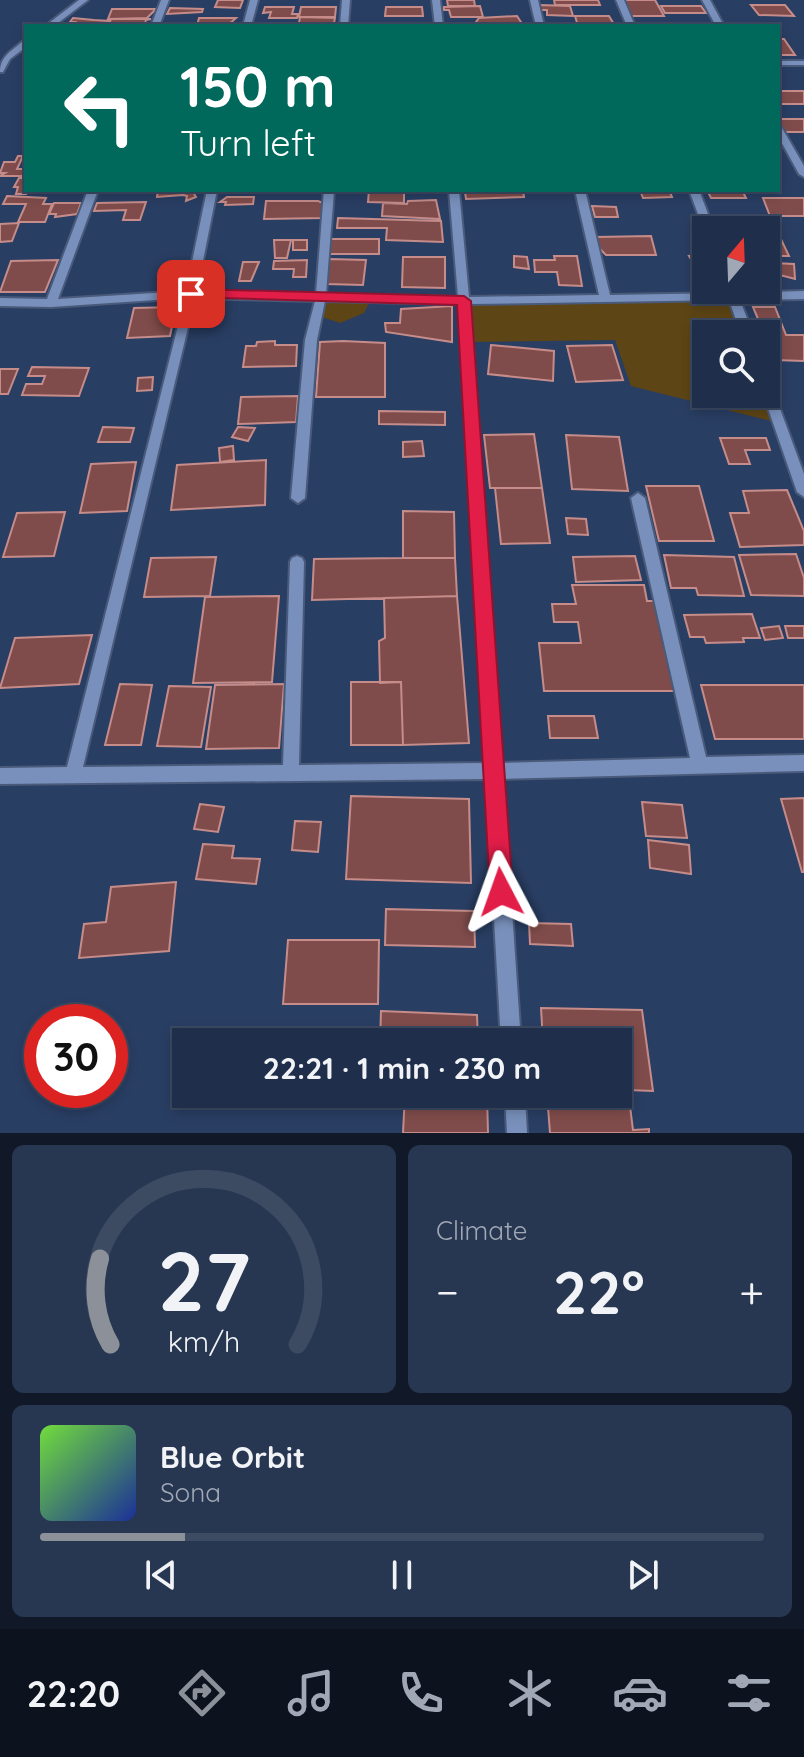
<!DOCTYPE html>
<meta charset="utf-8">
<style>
body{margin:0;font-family:Quicksand,sans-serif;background:#273651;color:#f1f3f6;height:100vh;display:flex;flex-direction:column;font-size:30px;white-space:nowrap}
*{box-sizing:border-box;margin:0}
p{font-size:26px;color:#a1a8b5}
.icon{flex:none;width:44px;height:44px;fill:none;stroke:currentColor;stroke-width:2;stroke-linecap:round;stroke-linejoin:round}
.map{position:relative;height:1133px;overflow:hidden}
.side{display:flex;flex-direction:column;gap:12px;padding:12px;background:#111929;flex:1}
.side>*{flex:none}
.hud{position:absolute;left:24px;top:24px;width:756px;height:168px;border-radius:0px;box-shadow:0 4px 12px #0003,0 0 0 2px #3c4a62;background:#00695c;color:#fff;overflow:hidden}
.needle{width:52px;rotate:19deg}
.buttons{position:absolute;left:692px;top:216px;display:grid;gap:16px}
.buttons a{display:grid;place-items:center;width:88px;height:88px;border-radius:0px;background:#1f2e4a;box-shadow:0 4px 12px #0003,0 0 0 2px #3c4a62;font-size:40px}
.speed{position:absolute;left:24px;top:1004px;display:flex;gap:16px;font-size:40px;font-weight:700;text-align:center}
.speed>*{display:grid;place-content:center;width:104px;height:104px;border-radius:50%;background:#1f2e4a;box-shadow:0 4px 12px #0003,0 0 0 2px #3c4a62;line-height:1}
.speed .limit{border:12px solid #d22;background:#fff;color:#111}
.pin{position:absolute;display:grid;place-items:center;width:68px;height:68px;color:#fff;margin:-34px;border-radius:16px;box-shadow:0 4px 12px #0006}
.me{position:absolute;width:88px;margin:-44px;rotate:356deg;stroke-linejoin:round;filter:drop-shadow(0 0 6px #0008)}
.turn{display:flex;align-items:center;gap:28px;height:168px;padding:0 24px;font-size:36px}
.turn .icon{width:104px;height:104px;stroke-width:2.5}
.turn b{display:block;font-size:56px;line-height:68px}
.big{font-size:60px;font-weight:700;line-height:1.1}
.side .widget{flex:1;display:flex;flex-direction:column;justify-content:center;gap:12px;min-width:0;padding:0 28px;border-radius:12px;background:#273651}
.side .dial{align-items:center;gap:0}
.dial svg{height:208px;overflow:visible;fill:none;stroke:#3c4a62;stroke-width:7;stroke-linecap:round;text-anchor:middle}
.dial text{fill:#f1f3f6;stroke:none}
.song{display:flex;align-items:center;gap:24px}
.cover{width:96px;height:96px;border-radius:12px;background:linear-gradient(135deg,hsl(100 70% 55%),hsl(230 70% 35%))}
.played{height:8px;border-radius:4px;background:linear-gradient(90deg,#8c9099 20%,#3c4a62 20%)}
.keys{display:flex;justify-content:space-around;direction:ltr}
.heat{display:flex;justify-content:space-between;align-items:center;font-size:44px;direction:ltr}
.side .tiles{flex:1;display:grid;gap:12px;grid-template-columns:1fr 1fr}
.widget:last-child{grid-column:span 2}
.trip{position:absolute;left:172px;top:1028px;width:460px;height:80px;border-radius:0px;background:#1f2e4a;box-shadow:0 4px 12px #0003,0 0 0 2px #3c4a62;font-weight:700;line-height:80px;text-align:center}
.tabs{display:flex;height:128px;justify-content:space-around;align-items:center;background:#0c121e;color:#a1a8b5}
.tabs .icon{width:56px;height:56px}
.tabs .on{color:#8c9099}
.tabs b{font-size:36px;color:#f1f3f6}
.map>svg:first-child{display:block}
</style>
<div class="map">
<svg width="804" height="1133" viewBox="0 0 804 1133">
<rect width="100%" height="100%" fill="#293e63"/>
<path fill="#5d4515" d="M323,297L371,299L364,313L340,323L319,316Z
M728,300L741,334H706V394H764L775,422L631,386L615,340L472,342L470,303Z"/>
<path fill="#7f4c4b" stroke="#c58c8a" stroke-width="2" d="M218,0H243L240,8L215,7Z
M447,0H474L475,6H448Z
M554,0H598L600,5H555Z
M624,0H655L664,16H631Z
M539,5L570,6L573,16L547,15V10H540Z
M751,5H785L794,16L759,15Z
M480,6L483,17H451L449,10H444V7Z
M661,6H701L706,13H665Z
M265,7H294L292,14H298L297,18H269L271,12L263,13Z
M301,7H336L335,17H299Z
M386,7H422L423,16H385Z
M170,8L203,9L202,12L167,14Z
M112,9H156L147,18L108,19Z
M517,16L523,25L473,26L479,18Z
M575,16H609L615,26H578Z
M300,17L335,18L334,23H299Z
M73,18L94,20L109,21L106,26H67L74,22H70Z
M199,18H236L227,26H197Z
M111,19H151L146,20L144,26H108Z
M778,39H784L795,55H778Z
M778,91H804V104H779Z
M778,119H804V132H782Z
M18,156H23L17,169H26L25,176H0L5,173H0L4,162H15Z
M19,178H26V194H16L18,187H14Z
M158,190H200L193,192L196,197L186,201L187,196L183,195L157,197Z
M369,190H404V203L368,202Z
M483,190H523L524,197L466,199L465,192Z
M640,190H669L672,197L643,198Z
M707,190H742L746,198H711Z
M7,196L46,198L43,204H52L45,222H18L26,204H3Z
M227,197H254L253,204L225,205L226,202H220Z
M763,198H804V216H770Z
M436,200L440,219L382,216L383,203L407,204L408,201Z
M266,201H318L323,203L324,218L264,219Z
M146,202L140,220H123L126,210L94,211L97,203Z
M54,203H81L77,214L55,217L56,214H49Z
M592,206L616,207L618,217H595Z
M717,216H770L789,256H766V230H722Z
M338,218L441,221L443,242L386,240L387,228H337Z
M19,223L12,241L0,242V224Z
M651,236L656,255H606L598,247L596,237Z
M328,239H379V254H326Z
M274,240H291L287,258H275Z
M293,240H307V250H293Z
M704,255L706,268H696L689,256Z
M514,256L527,257L529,269L514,267Z
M554,256H577L582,286L559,285L557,272H535L534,260H555Z
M403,257H445V288L402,287Z
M329,259L366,260L363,285L326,284Z
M766,259L778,286H766Z
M58,260L45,292H0L11,261Z
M307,260L306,277H293L294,269H273L274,261Z
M243,262H259L251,281H239Z
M773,263L794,264L795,279L776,274Z
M452,306V342L386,332L385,323H400L401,309Z
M176,307L170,336L127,338L134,308Z
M753,307H775L786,335H804V361L775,360Z
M275,341V345H297L296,366L243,367L246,346H256L257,342Z
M343,341L385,343V397H316L320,342Z
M491,345L554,351L553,381L488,374Z
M612,345L623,380L576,382L567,346Z
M32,367L89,368L79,396L22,395L26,384H42L45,376H28Z
M0,369H18L8,394H0Z
M153,377L152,390L137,391L138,378Z
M298,396L296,422L238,424L241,397Z
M379,411L445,412V425L379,424Z
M103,427L134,428L130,442H98Z
M238,427L255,428L248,441L232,437Z
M534,434L542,488H490L484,435Z
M566,435L619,437L628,491L572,489Z
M720,438H766L770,450H745L750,464H729Z
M422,441L424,456L403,457V442Z
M233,446L234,460L220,462L219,448Z
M266,460L265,505L171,510L177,465Z
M136,462L127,511L80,513L91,464Z
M646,486H699L714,541H659Z
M495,488H542L550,543L501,544Z
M787,490L804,531V545L740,547L730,513H749L743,491Z
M403,511L454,512L455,558H403Z
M65,512L54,556L3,557L17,513Z
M566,518L586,519L588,535L568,534Z
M796,554L804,578V596L751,595L739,555Z
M664,555L734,557L744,596L698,595L696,588H671Z
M635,556L641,580L576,582L573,557Z
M216,557L210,596L144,597L151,558Z
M403,558H455L457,596L312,600L314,559Z
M572,585H644L647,601H657L676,691H544L539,643H581L578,622H554L552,604H576Z
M279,596L272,682L193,683L205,597Z
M457,596L469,743L403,745L401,682L380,683L379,641L385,638L384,598Z
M752,614L760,638H743L744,642L706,643L704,637H690L684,615Z
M779,626L783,638L765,640L761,628Z
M785,626H804V638H788Z
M92,635L79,684L0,688L15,638Z
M351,682H401L403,745H351Z
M120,684L152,685L141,745H105Z
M284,684L279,748L206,749L215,685Z
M701,685H804V739H715Z
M169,686L211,687L201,747L157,746Z
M548,716H594L598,738H550Z
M351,796L469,799L471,883L346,879Z
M804,798V872H802L781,799Z
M642,802L682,805L687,838L646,836Z
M200,804L224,807L218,832L194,829Z
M295,821L321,822L318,852L292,850Z
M648,840L689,845L691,874L650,868Z
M203,844L234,846L232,858L260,859L256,884L196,879Z
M176,882L169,951L79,958L84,924L106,922L111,887Z
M386,909L474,911L475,947L385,945Z
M529,923L571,924L573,946L530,944Z
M288,940H379L378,1004H283Z
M541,1008L642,1010L653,1091L628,1090L633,1130L649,1129V1133H550L547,1094H618V1042H543Z
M381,1011L477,1015L478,1042H380Z
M405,1094L487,1095L488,1133H403Z"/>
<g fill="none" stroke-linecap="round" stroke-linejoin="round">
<defs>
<path id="minor" d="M79,0H88L54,26H45Z
M161,0H169L159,26H151Z
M250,0H258L251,26H243Z
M342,0H350L348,26H340Z
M432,0H440L443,26H435Z
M530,0H538L544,26H536Z
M616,0H624L635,26H627Z
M702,0H710L724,26H716Z
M23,41H26V47L10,59L3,72H0C0,56 12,51 23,41Z
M778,61H804V65H778Z
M778,125L782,128L804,166V177L799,174L778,136Z
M88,190H98L58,299L186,291L207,190H217L197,291L316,294L324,190H334L326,294L458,297L449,190H459L469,297L599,295L575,190H585L610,295L727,293L726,290H736L737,293L804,291V299L740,300L753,334H741L729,300L470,304L501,763L690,758L631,498L638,493L645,498L706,757L804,755V771L503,779L521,1042H501L486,779L0,784V768L67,767L185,298L51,307L0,306V298L47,299ZM195,298L315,301L305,340L291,498L298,503L305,498L317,340L325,301L459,304L485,763L299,765L304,562L302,558L297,556L292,558L290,562L283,765L83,767Z
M689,190H699L714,230H706V232L704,230Z
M766,383L772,387L804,474V497L797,492L763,394H766Z
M505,1094H525L527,1133H507Z"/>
</defs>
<use href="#minor" stroke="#495a7a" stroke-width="4"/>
<use href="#minor" fill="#7890bb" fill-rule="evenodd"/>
</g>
<path fill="#e11d48" stroke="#92132f" stroke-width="2" d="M191,289L464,296L471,301L513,892L509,900L501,903L493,900L490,892L457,305L186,297V291Z"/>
</svg>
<div class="buttons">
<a><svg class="needle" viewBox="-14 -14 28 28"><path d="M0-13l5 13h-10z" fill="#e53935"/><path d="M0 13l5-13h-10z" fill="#a1a8b5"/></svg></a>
<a><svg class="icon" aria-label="search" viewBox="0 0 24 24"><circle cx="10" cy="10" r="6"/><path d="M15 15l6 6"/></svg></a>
</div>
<div class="speed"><div class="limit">30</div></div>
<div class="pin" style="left:191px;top:294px;background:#d93025"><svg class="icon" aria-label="arrive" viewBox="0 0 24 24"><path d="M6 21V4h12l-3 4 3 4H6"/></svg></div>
<svg class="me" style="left:501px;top:892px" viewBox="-20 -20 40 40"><path d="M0-17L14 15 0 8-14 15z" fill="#e11d48" stroke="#fff" stroke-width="4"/></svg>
<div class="trip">22:21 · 1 min · 230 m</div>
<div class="hud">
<div class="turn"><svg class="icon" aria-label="left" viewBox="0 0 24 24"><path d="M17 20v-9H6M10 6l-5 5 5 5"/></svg><div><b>150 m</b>Turn left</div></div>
</div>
</div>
<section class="side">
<div class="tiles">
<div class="widget dial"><svg viewBox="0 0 100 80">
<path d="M14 69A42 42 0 1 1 86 69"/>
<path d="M14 69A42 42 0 0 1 10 36" stroke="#8c9099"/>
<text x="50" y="56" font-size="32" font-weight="700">27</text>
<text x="50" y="72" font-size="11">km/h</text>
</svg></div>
<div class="widget"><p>Climate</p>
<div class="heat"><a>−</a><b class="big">22°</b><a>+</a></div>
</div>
<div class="widget">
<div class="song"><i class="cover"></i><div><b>Blue Orbit</b><p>Sona</p></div></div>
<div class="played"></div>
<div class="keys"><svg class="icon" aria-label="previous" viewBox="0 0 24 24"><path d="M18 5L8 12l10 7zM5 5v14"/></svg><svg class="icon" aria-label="pause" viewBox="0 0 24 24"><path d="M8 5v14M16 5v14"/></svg><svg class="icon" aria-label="next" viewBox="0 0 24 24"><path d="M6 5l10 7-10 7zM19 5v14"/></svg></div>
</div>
</div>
</section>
<nav class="tabs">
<b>22:20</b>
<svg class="icon on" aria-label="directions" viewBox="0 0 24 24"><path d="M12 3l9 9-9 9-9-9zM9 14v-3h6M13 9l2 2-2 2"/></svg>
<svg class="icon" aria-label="music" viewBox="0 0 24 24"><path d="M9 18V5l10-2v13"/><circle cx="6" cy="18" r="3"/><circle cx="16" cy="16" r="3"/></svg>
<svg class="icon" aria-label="phone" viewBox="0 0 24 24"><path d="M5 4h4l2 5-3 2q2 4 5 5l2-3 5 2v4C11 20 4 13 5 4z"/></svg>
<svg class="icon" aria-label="climate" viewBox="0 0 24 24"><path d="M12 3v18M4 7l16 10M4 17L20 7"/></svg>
<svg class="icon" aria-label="car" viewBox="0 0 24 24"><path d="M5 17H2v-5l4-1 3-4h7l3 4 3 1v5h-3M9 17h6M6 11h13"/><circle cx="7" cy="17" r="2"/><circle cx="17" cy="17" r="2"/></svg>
<svg class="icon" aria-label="filters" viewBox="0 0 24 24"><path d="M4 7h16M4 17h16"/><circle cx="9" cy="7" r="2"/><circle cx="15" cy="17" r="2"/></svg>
</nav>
